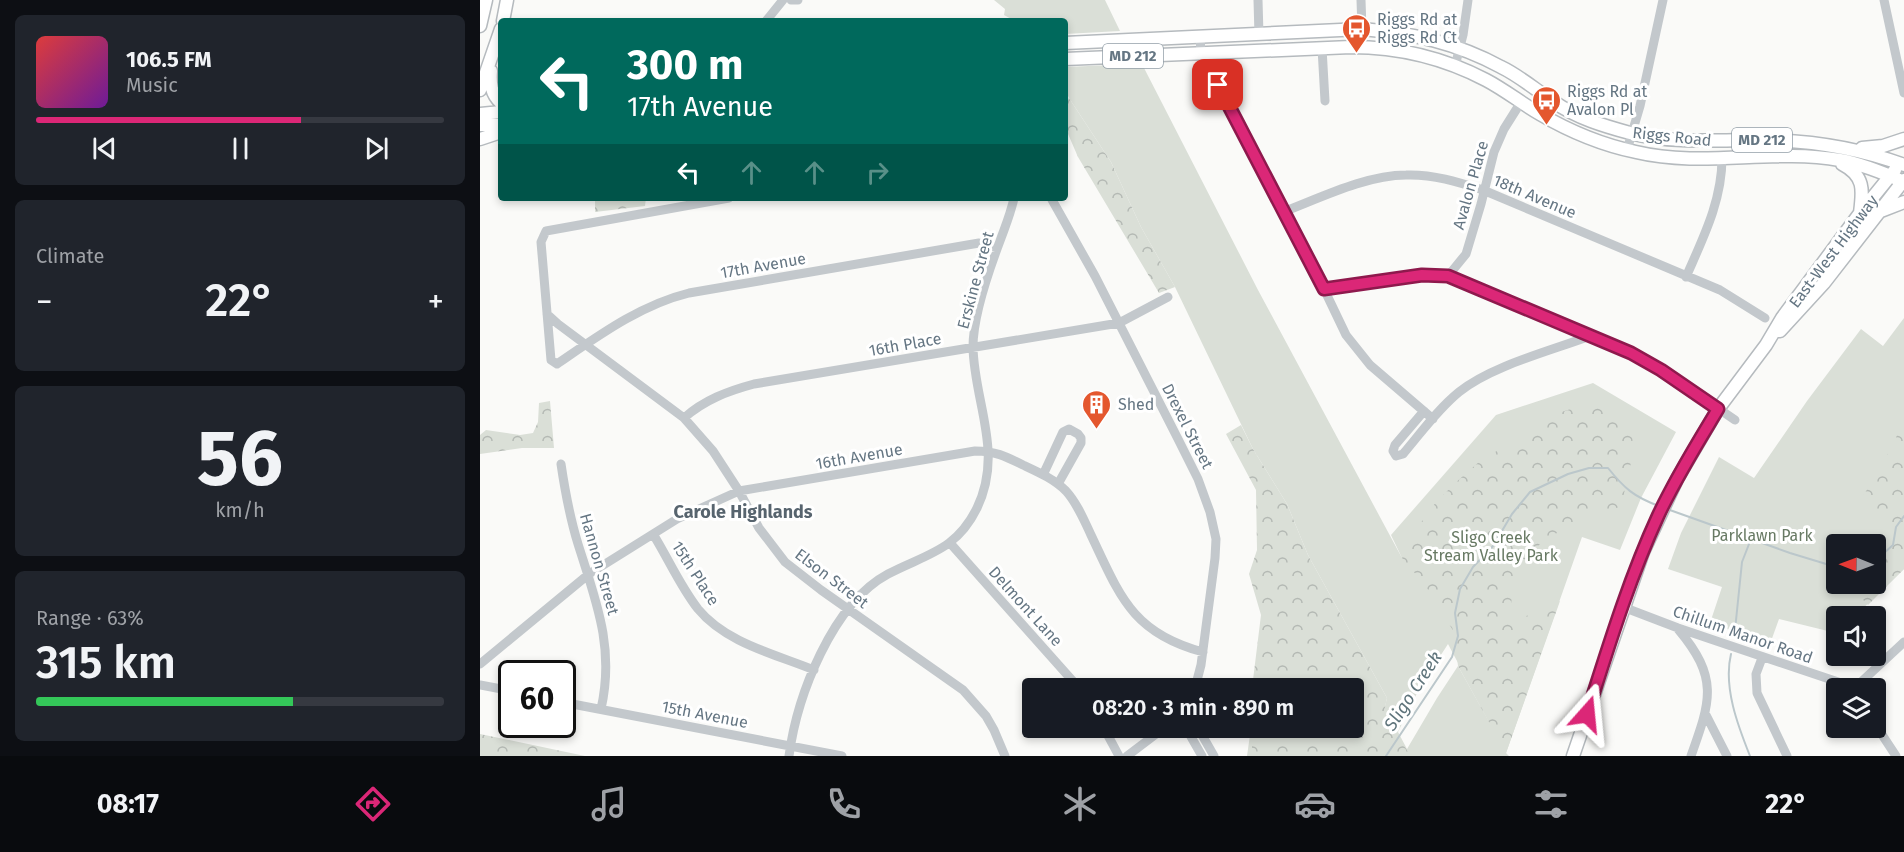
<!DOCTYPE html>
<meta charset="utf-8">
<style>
body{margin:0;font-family:"Fira Sans",sans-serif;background:#20242c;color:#f1f3f6;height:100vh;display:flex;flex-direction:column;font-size:22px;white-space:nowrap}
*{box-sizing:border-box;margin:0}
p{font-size:20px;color:#9ea1a6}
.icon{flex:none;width:33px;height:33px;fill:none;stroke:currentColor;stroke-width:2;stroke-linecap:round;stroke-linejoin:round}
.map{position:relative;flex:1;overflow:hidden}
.side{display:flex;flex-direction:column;gap:15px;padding:15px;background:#0d0f14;width:480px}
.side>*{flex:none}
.hud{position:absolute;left:18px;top:18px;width:570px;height:183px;border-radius:6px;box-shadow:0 3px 9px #0003;background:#00695c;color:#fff;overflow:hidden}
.needle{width:39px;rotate:271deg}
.controls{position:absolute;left:1346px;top:534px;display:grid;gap:12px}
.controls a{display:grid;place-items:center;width:60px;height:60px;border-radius:6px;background:#171b24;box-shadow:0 3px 9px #0003;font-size:30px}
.speed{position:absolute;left:18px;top:660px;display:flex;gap:12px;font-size:30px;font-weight:700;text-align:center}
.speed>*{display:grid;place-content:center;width:78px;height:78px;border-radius:50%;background:#171b24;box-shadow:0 3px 9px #0003;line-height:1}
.speed .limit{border:3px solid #111;border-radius:9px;background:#fff;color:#111}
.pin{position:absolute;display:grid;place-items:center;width:51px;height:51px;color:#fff;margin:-26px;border-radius:12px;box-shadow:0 3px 9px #0006}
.me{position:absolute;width:66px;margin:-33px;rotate:18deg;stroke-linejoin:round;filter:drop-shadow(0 0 4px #0008)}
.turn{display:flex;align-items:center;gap:21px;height:126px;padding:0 30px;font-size:27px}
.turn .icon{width:78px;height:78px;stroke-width:2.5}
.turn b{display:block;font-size:42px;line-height:51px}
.lanes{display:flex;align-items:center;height:57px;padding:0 30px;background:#0003;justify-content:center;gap:30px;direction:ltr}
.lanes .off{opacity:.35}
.big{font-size:45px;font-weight:600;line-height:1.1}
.side .widget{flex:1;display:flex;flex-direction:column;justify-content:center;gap:9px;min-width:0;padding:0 21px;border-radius:9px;background:#20242c}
.side .dial{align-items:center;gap:0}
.dial b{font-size:78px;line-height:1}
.song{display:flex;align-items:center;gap:18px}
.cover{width:72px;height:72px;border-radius:9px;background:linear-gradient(135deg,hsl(0 70% 55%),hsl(280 70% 35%))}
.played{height:6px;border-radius:3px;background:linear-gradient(90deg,#db2777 65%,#363941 65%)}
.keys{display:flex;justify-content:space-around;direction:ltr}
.heat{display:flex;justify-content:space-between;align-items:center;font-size:33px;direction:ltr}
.charge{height:9px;border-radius:4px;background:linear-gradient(90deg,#34c759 63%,#363941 0)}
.trip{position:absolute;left:542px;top:678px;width:342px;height:60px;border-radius:6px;background:#171b24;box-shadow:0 3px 9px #0003;font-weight:600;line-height:60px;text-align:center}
.menu{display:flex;height:96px;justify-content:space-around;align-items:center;background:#090b0e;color:#9ea1a6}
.menu .icon{width:42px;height:42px}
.menu .selected{color:#db2777}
.menu b{font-size:27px;color:#f1f3f6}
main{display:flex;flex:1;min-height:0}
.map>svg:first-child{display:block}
</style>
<main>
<section class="side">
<div class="widget">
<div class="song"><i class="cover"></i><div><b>106.5 FM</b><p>Music</p></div></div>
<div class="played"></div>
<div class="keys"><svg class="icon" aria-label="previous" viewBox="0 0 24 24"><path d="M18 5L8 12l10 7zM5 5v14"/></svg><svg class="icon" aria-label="pause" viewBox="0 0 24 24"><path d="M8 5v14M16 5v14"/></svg><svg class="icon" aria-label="next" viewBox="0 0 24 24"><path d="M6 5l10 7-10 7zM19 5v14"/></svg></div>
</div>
<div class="widget"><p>Climate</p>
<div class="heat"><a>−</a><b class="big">22°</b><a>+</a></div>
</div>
<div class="widget dial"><b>56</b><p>km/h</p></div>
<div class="widget"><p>Range · 63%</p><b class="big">315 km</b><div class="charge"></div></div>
</section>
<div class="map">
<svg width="1424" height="756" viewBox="0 0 1424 756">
<defs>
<pattern id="forest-crowns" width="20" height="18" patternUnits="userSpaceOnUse" patternTransform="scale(1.5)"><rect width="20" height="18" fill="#dadfd7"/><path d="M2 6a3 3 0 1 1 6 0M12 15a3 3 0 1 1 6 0" fill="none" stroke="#b4b9b4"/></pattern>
</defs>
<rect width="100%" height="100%" fill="#fafaf8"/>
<path fill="#dadfd7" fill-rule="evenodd" d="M514,0H625L640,31L585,34V21H535L524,15L525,9Z
M656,64L663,66L778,290L922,558L911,535L1016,415L1113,383L1196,432L1161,498L1140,550L1102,537L1026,753L1029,756H767L771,728H873V688L800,507L905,706L907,698L828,555L807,504L773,449L695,287L661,227L631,162L589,98L585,90V67ZM968,644L1012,727L978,666L957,698L927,749L918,732L939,689Z
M1424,318V569L1375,616H1356V633L1299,619L1290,644L1230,623L1242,587L1188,569L1201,533L1239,457L1274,478L1327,401L1381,329L1403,346ZM1356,544H1395V584H1356Z"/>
<path fill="url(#forest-crowns)" d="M589,98L631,162L661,227L695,287L679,293L598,157L585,127V102Z
M115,198H166L165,206L115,212Z
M70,401L74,448H42L0,454V435L6,430L40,435L53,433L58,422L59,403Z
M1107,404L1130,408L1153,431L1152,458L1141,507L1110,513L1062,542L1036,569L1031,604L1033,622L1080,601L1026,753L978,666L974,632L945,585L922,558L947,512L974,484L999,462L1078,413Z
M1424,418V569L1388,605L1368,584H1395V561L1413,545L1416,528L1378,505L1413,445Z
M761,425L773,449L807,504L828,555L907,698L903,716L931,756H770L772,750V728H873V688H772L781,615L769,574L777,550L776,490L746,434Z
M0,734L105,756H0Z"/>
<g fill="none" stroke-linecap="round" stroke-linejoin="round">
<path stroke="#bbc7cb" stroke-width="2" d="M1187,509L1310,553L1356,567
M1395,561L1413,545L1416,527L1424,516
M1255,630L1262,562L1271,539
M1251,654C1243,687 1258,726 1270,756
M906,756L972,657L978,636L975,613L980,589L993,567L1013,546L1032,514L1050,492L1088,474L1109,468H1128C1144,488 1154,497 1179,506"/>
<defs>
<path id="major" d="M23,21L27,0
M0,26L6,0
M585,43L882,29C932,33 977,43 1021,67C1040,76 1057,91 1074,102C1097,118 1124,126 1150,133C1197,145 1247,139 1295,140C1340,142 1382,149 1424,165
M585,59L871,47C919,47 964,58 1006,80C1025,90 1041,103 1060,114C1089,131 1123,145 1156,152C1223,168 1292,148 1360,160C1382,164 1404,173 1424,182
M11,71C10,83 11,94 21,103
M0,90L21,29
M0,114L21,112
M0,125H21
M0,139L21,132
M1382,148L1403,146L1424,139
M1362,164C1385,176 1383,190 1380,213
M1401,211L1424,202
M1300,331L1344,283L1424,180
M1093,756L1163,552L1197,479L1238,409L1286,345L1302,318L1380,213L1415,170"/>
</defs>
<use href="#major" stroke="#b5babe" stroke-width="15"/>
<path stroke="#c3c8cc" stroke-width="9" d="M311,0H318
M778,0L779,35
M881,0L882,29
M1404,0L1424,93
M286,21L303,0
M720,37L721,53L803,212L844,289L866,335L890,365L953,419
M842,48L845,101
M975,66L983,35L988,0
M1147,150L1160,106L1183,0
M249,198L66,231L61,242L71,360L77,364C118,336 160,305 209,293L499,243L517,248
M571,198L615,276L698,439L718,479L730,512L736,539L735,558L721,665L715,688
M803,212C840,198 886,175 926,175C953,174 978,182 1003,190L1240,290L1285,318
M968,276L986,254L1001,204L1014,152L1024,129L1041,102
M1206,277C1223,238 1242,201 1242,158
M844,289L942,275L968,276L1151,353L1204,385L1255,420
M67,314L78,324L204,418L233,451L259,491L279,528L305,562L341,590L483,690L506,716L514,730L525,756
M944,411L915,445L913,451L916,456L923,454C941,433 957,410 979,392C1011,366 1070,351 1110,336
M204,418C224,400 248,391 274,384L639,323L688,297
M81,464C85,491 90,518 98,544C116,601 135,648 121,709
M563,475L583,432L589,429L598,434L601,438V443L578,484
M173,534C188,558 200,586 218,609C246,643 295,654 334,670
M470,543L599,688
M1143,607L1198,628L1370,686L1372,688
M1198,629C1239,678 1231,700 1211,756
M1282,658L1276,674L1277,693L1307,756
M0,664L109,574L197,519L259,491L495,451C515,451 525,456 543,465C558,472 574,479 586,491C597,503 604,520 611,535C640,596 652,633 723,652
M0,685L32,691
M1370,686L1380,683L1424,642
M82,702L362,756
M1226,715L1247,756
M1395,724L1416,756
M624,728L639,756
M706,728L722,756
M718,728L734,756
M309,756C317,696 352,604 408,574C446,554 476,551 497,508C524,452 494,402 493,347C493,317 509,270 520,241C525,227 531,213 534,198
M647,756L684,728"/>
<use href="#major" stroke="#fff" stroke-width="12"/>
</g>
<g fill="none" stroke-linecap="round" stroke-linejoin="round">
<defs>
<path id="route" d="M738,85L844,289L942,275L968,276L1151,353L1181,370L1238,409C1217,444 1195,479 1178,516C1149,579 1128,648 1107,714"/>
</defs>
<use href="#route" stroke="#8e194d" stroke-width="15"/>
<use href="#route" stroke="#db2777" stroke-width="10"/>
</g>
<defs>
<symbol id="bus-pin" viewBox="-11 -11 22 30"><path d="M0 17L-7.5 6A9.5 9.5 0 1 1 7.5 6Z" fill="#e4572e" stroke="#fff"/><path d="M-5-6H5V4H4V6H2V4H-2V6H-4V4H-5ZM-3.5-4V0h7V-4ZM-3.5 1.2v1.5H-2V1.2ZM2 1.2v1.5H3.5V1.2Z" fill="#fff"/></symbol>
<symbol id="building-pin" viewBox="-11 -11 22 30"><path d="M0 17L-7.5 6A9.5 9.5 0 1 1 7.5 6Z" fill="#e4572e" stroke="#fff"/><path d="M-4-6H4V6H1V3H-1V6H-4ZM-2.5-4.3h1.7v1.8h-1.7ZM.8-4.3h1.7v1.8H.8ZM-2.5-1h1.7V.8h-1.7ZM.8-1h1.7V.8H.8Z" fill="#fff"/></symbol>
</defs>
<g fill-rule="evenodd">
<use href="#bus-pin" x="860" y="12" width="33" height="45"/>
<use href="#bus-pin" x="1050" y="84" width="33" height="45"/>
<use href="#building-pin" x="600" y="388" width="33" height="45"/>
</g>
<g text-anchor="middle" stroke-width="6" stroke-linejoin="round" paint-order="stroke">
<g fill="#fff" stroke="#939fa8" stroke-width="1.5">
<rect x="623" y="44" width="60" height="24" rx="4.5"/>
<rect x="1252" y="128" width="60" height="24" rx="4.5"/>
</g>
<g font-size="15" font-weight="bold" fill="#657683">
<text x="653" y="61">MD 212</text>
<text x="1282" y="145">MD 212</text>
</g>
<g font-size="16" fill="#657683" stroke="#fff" text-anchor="start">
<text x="897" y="25">Riggs Rd at<tspan x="897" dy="18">Riggs Rd Ct</tspan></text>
<text x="1087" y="97">Riggs Rd at<tspan x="1087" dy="18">Avalon Pl</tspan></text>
<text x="638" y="410">Shed</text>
</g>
<g font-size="16" fill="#657683" stroke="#fff">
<text transform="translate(1192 136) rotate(6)" y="6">Riggs Road</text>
<text transform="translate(990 185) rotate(-74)" y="6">Avalon Place</text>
<text transform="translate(1055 196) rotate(23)" y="6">18th Avenue</text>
<text transform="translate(1353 251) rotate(-53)" y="6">East-West Highway</text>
<text transform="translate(283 265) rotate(-10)" y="6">17th Avenue</text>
<text transform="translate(495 280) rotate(-75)" y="6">Erskine Street</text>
<text transform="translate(425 344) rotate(-10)" y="6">16th Place</text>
<text transform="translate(708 426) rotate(63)" y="6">Drexel Street</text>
<text transform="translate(379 456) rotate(-10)" y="6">16th Avenue</text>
<text transform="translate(120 564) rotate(74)" y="6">Hannon Street</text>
<text transform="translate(216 573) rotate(57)" y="6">15th Place</text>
<text transform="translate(352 578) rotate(37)" y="6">Elson Street</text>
<text transform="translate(546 606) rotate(48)" y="6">Delmont Lane</text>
<text transform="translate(1263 634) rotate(19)" y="6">Chillum Manor Road</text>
<text transform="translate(225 714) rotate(11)" y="6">15th Avenue</text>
</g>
<g font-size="16" fill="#687a64" stroke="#fff">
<text x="1282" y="541">Parklawn Park</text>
<text x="1011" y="543">Sligo Creek<tspan x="1011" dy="18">Stream Valley Park</tspan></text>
</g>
<g font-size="18" font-weight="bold" fill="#57646e" stroke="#fff">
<text x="263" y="518">Carole Highlands</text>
</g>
<g font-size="18" font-style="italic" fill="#60757c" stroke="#fff">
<text transform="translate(933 691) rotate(-57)" y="6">Sligo Creek</text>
</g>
</g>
</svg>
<div class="controls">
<a><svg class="needle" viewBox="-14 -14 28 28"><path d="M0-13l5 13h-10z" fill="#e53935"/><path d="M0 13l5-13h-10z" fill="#9ea1a6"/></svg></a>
<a><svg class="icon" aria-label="sound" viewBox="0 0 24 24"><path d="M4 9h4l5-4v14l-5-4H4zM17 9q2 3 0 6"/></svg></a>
<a><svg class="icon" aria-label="layers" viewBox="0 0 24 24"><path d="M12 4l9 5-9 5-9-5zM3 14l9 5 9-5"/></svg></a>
</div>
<div class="speed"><div class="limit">60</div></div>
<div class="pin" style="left:738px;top:85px;background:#d93025"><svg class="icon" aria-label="arrive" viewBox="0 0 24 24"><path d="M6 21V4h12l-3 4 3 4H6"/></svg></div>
<svg class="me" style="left:1107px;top:714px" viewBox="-20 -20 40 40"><path d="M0-17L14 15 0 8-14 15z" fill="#db2777" stroke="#fff" stroke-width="4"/></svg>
<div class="trip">08:20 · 3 min · 890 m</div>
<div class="hud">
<div class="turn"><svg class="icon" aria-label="left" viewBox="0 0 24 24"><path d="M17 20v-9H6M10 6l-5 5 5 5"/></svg><div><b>300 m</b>17th Avenue</div></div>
<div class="lanes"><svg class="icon" aria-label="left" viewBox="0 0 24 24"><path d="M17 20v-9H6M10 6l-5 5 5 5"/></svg><svg class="icon off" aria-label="ahead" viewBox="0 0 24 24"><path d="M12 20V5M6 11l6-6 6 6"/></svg><svg class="icon off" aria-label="ahead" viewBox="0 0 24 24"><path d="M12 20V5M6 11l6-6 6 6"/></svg><svg class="icon off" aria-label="right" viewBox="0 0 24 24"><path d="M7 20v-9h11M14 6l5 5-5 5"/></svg></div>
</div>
</div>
</main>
<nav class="menu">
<b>08:17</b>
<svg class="icon selected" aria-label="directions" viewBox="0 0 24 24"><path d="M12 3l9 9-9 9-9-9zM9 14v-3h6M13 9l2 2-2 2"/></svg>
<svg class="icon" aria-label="music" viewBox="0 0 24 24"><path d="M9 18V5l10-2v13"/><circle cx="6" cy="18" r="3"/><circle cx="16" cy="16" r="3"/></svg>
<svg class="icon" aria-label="phone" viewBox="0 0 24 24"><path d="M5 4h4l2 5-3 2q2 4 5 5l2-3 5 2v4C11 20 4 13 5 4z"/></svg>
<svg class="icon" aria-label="climate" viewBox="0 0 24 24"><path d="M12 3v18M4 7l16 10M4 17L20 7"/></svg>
<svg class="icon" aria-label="car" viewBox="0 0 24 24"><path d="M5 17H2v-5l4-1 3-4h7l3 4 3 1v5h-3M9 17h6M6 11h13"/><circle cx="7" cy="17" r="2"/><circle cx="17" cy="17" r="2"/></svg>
<svg class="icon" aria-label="filters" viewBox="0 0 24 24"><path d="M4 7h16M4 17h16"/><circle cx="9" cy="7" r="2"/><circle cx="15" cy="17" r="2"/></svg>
<b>22°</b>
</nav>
